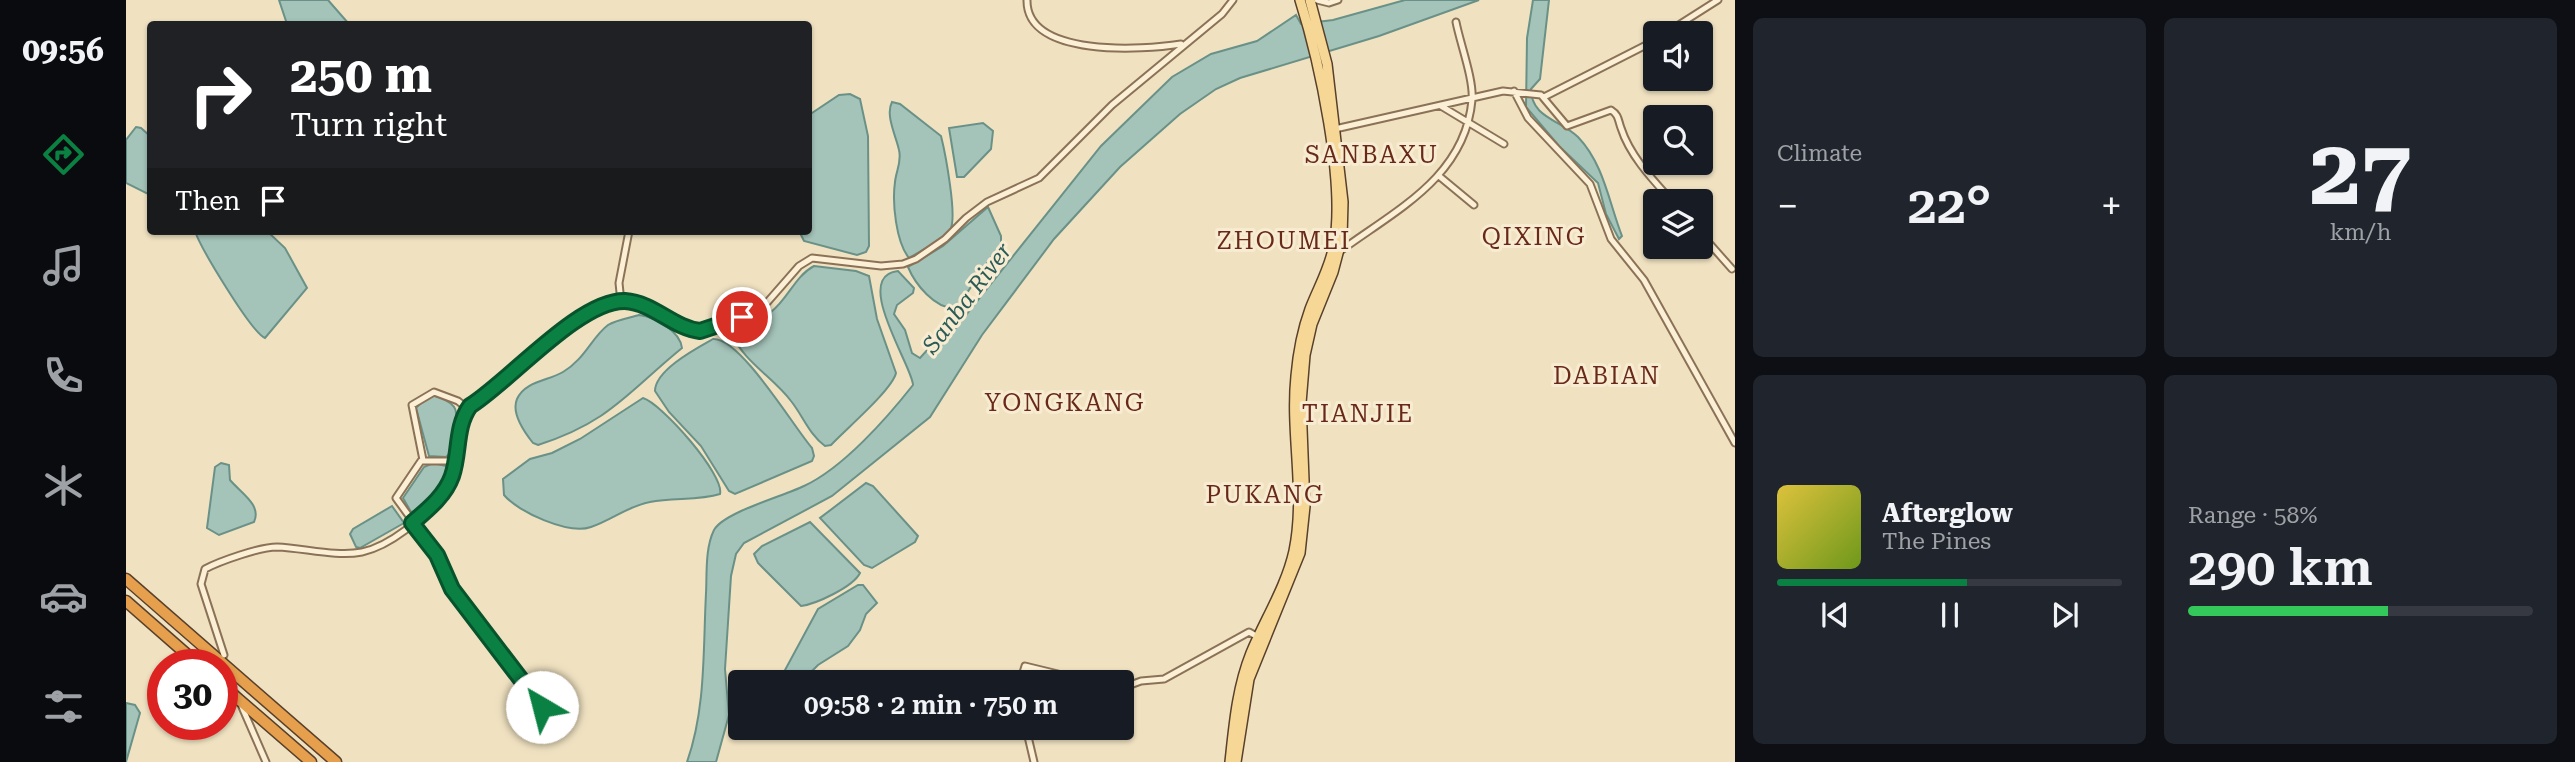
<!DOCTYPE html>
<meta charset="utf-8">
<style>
body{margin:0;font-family:"Roboto Serif",serif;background:#20242c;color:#f1f3f6;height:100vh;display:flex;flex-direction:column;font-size:26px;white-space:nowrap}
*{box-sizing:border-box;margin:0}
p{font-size:23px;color:#9ea1a6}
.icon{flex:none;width:38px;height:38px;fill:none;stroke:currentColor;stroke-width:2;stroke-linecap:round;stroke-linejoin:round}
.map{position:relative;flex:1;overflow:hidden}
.side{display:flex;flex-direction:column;gap:18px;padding:18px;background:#0d0f14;width:840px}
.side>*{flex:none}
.hud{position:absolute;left:21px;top:21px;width:665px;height:214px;border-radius:7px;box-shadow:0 2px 5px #0004;background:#202124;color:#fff;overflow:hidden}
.tools{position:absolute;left:1517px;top:21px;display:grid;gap:14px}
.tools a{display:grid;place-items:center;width:70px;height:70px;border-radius:7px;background:#171b24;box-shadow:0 2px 5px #0004;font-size:35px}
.speed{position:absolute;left:21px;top:649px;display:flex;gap:14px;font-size:35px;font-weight:700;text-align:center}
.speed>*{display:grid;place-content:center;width:91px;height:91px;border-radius:50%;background:#171b24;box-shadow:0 2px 5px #0004;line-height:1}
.speed .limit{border:10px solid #d22;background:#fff;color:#111}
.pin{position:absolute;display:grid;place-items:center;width:60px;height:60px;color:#fff;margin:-30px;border:4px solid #fff;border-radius:50%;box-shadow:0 2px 7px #0007}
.me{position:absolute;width:77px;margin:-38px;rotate:323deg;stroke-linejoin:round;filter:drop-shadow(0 0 5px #0008)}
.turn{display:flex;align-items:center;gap:24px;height:147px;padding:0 28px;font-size:32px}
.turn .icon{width:91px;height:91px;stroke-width:2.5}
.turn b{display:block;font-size:49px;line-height:60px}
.then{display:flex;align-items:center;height:66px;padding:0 28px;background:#0003;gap:14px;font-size:26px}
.big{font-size:52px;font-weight:600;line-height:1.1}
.side .tile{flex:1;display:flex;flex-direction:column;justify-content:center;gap:10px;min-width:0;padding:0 24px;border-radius:10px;background:#20242c}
.side .dial{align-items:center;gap:0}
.dial b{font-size:91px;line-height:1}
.song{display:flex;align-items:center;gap:21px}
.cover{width:84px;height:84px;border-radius:10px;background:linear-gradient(135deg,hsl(50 70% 55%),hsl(80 70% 35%))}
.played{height:7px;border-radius:4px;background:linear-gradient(90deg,#0b8043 55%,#363941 55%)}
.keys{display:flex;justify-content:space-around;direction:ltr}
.heat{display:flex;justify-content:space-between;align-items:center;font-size:38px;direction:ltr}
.charge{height:10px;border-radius:5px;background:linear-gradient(90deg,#34c759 58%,#363941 0)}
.side .tiles{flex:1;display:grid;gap:18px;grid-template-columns:repeat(2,1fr)}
.trip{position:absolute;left:602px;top:670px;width:406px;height:70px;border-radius:7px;background:#171b24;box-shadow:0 2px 5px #0004;font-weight:600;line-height:70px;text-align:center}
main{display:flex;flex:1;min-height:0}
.dock{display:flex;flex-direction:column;width:126px;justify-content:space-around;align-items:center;background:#090b0e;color:#9ea1a6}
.dock .icon{width:49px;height:49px}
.dock .current{color:#0b8043}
.dock b{font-size:32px;color:#f1f3f6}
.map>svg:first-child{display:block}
</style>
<main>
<nav class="dock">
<b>09:56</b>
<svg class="icon current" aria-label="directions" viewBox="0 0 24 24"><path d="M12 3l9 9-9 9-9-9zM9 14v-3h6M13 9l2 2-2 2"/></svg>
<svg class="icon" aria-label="music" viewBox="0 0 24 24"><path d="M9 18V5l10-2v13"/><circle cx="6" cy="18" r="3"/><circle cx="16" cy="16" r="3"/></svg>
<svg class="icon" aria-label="phone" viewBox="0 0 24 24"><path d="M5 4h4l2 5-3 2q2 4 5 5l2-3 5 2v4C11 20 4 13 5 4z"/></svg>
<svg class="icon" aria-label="climate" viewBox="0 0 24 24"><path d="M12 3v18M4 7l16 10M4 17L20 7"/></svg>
<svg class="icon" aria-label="car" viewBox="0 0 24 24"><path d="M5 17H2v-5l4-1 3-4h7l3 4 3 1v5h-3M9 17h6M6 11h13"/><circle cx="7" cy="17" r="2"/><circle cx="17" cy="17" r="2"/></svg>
<svg class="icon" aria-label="filters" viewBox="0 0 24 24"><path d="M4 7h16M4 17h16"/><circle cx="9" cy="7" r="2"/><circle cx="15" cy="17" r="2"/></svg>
</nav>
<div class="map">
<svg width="1609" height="762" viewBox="0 0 1609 762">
<rect width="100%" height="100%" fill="#f0e2c1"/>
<path fill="#a4c3b9" stroke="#6a9187" stroke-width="2" d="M153,0H202L223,24H161Z
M1279,0H1353L1253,36L1114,78L1090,89L1054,114L994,167L928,239L856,335L804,417L706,496L618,543L610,554L605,576L599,669L603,715L590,762H561C580,708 577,650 580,593C581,574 579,548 588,530C598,512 658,496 678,486C717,468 761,418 787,385C787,367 725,276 772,271L788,288L787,293L771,305L768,314L779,330L786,353L794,358L805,346L812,348L816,345L975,146L1046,77L1085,54L1131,41L1170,15L1175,24L1207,20Z
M1407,0H1423L1414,79L1405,89C1405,118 1435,120 1452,137C1478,164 1483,203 1496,236L1493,239L1480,214L1472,183L1433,146L1400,107L1401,38Z
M713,95L724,94L734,99L742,136L743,246L740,252L731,255L678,241L674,233L682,231L683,115Z
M766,102L774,104L815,136C819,152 832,219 824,230C815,241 795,251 783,258C770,242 766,203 769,182C770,171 776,162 773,150C770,136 759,115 766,102Z
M857,123L867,131L865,149L838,177H831L823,128Z
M10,127L15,128L24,136V195L0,183V140Z
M862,207L875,236V243L834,303L829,308C809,309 789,284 782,267L817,246Z
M69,231H141L159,248L181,288L139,338C125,332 74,247 69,231Z
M688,266L730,271L743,276L751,319L770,373C766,390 720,429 705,445L699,446C683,434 677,416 665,401C648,378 617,361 606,334C615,320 632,321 645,312C662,299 669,276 688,266Z
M513,315C529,317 554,331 556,348C502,392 484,422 412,445L407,443C399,433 385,413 391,399C399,381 422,381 437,372C459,359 466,337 482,325C490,320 503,318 513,315Z
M587,339C614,337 667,426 686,448L688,456L686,461L609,494L603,491L575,446L543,412L529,391C529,370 571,348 587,339Z
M302,395C310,395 330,402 330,413C331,422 328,451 320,457L303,456L290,408Z
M517,398C535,403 599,475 594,494C572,501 547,497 524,502C502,506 486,520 465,527C443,535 392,512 378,495L377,479L404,459L426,453L454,439Z
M95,463L103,465L104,480C115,493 136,505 128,522L93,535L81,528L89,467Z
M307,463L320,466L321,475L297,509L285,512L277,498L298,467Z
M740,483L747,486L792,536L789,542L746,568L738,565L694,518Z
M266,506L278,523L234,548L230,547L224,534L227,529Z
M684,522L734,573C727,587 690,604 675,606L632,563L628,554L636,546Z
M732,585H737L751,603L740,614L734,630L722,646L692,665L677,680L659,670L692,609Z
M0,703L9,705L14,713L0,762Z"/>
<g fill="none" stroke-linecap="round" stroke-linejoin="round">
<path stroke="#ccbda0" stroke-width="5" stroke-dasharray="5 2.5" stroke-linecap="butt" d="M98,655L112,695"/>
<defs>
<path id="street" d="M901,0C900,58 1018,50 1055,44
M1191,0L1203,3L1212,0
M1540,33L1592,0
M1388,91L1402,118L1464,184L1485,239L1518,280L1609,443
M1418,97L1530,40
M1315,106L1378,144
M1209,129L1377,91L1415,95L1441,126L1485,110C1493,115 1492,120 1495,128C1504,156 1527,180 1546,201
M1313,176L1348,205
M1575,234L1606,269
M1213,252C1268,211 1339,178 1346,100C1348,80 1334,43 1330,22
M495,302L493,283L503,231
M297,460L286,405L308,392L332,401L342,409
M329,461H295L270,498L311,555L325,589L418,710L437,716
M98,655L75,584L79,569C94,561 134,547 151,547C178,548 210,557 236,552C264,546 298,518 314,496C335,469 325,433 344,406L447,323L469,309L491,302L522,306L565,330L577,331L638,306L673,266L686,258L755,266L777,264L790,259L819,239L840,218L861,202L913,178L986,105L1096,14L1107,0
M894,682L899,666L965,682
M996,688L1015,681L1038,679L1123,632L1132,637
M116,707L140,762
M900,728L908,762"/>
<path id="primary" d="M1104,762C1108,725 1111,688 1125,653C1139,619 1160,587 1168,551C1180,493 1164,434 1170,376C1172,353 1176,331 1184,309C1192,288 1204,268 1208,245C1220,183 1193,60 1174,0
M1110,762L1123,679L1174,553L1179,506L1175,403L1179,355L1186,324L1207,272L1216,238L1217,202L1201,64L1184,0"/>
<path id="highway" d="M0,579L210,762
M0,601L73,665
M96,685L185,762"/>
</defs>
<use href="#street" stroke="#8b7257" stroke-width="9"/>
<use href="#primary" stroke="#58402c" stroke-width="12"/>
<use href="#highway" stroke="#58402c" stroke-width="13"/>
<use href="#street" stroke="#fbefd5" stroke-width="5"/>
<use href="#primary" stroke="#f6d796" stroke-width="9"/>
<use href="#highway" stroke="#e59f4d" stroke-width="10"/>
</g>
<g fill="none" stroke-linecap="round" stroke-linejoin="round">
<defs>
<path id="route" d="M416,707L326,589L311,555L286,523C301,510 319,496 326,476C334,453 329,427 344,406C384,381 453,300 499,301C528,303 547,328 574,331L616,317"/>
</defs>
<use href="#route" stroke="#07532c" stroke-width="18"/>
<use href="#route" stroke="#0b8043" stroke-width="12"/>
</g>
<g text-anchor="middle" stroke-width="6" stroke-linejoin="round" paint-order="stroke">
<g font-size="23" font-style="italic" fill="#2b5b57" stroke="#f7ecd1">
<text transform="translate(841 298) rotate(-53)" y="8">Sanba River</text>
</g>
<g font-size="24" letter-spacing="2" fill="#692919" stroke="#f7ecd1">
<text x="1246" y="163">SANBAXU</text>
<text x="1408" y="245">QIXING</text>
<text x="1158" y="249">ZHOUMEI</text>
<text x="1481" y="384">DABIAN</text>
<text x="939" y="411">YONGKANG</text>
<text x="1232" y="422">TIANJIE</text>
<text x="1139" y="503">PUKANG</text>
</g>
</g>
</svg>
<div class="tools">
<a><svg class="icon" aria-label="sound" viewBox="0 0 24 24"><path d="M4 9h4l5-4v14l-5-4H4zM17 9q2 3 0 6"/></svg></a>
<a><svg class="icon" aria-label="search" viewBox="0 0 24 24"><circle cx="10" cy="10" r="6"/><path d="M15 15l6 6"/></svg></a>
<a><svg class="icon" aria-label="layers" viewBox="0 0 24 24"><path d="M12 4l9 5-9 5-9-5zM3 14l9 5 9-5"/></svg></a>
</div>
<div class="speed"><div class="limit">30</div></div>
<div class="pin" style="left:616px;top:317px;background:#d93025"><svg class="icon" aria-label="arrive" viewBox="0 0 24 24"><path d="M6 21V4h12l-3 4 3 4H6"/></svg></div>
<svg class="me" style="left:416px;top:707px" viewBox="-20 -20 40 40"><circle r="19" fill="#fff"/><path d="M0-13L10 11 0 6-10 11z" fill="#0b8043"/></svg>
<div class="trip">09:58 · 2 min · 750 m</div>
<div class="hud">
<div class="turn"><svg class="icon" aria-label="right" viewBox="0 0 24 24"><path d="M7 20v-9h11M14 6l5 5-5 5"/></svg><div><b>250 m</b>Turn right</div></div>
<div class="then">Then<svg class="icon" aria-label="arrive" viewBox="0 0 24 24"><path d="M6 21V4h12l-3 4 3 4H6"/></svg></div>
</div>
</div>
<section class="side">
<div class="tiles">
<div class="tile"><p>Climate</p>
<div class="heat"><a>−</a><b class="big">22°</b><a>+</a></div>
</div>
<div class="tile dial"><b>27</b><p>km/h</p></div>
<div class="tile">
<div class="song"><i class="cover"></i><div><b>Afterglow</b><p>The Pines</p></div></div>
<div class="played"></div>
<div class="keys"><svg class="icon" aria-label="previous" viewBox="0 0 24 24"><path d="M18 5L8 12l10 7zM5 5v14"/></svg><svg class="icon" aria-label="pause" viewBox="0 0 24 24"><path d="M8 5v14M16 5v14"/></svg><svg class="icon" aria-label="next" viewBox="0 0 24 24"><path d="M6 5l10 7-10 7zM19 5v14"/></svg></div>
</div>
<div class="tile"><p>Range · 58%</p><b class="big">290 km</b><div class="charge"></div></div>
</div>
</section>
</main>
